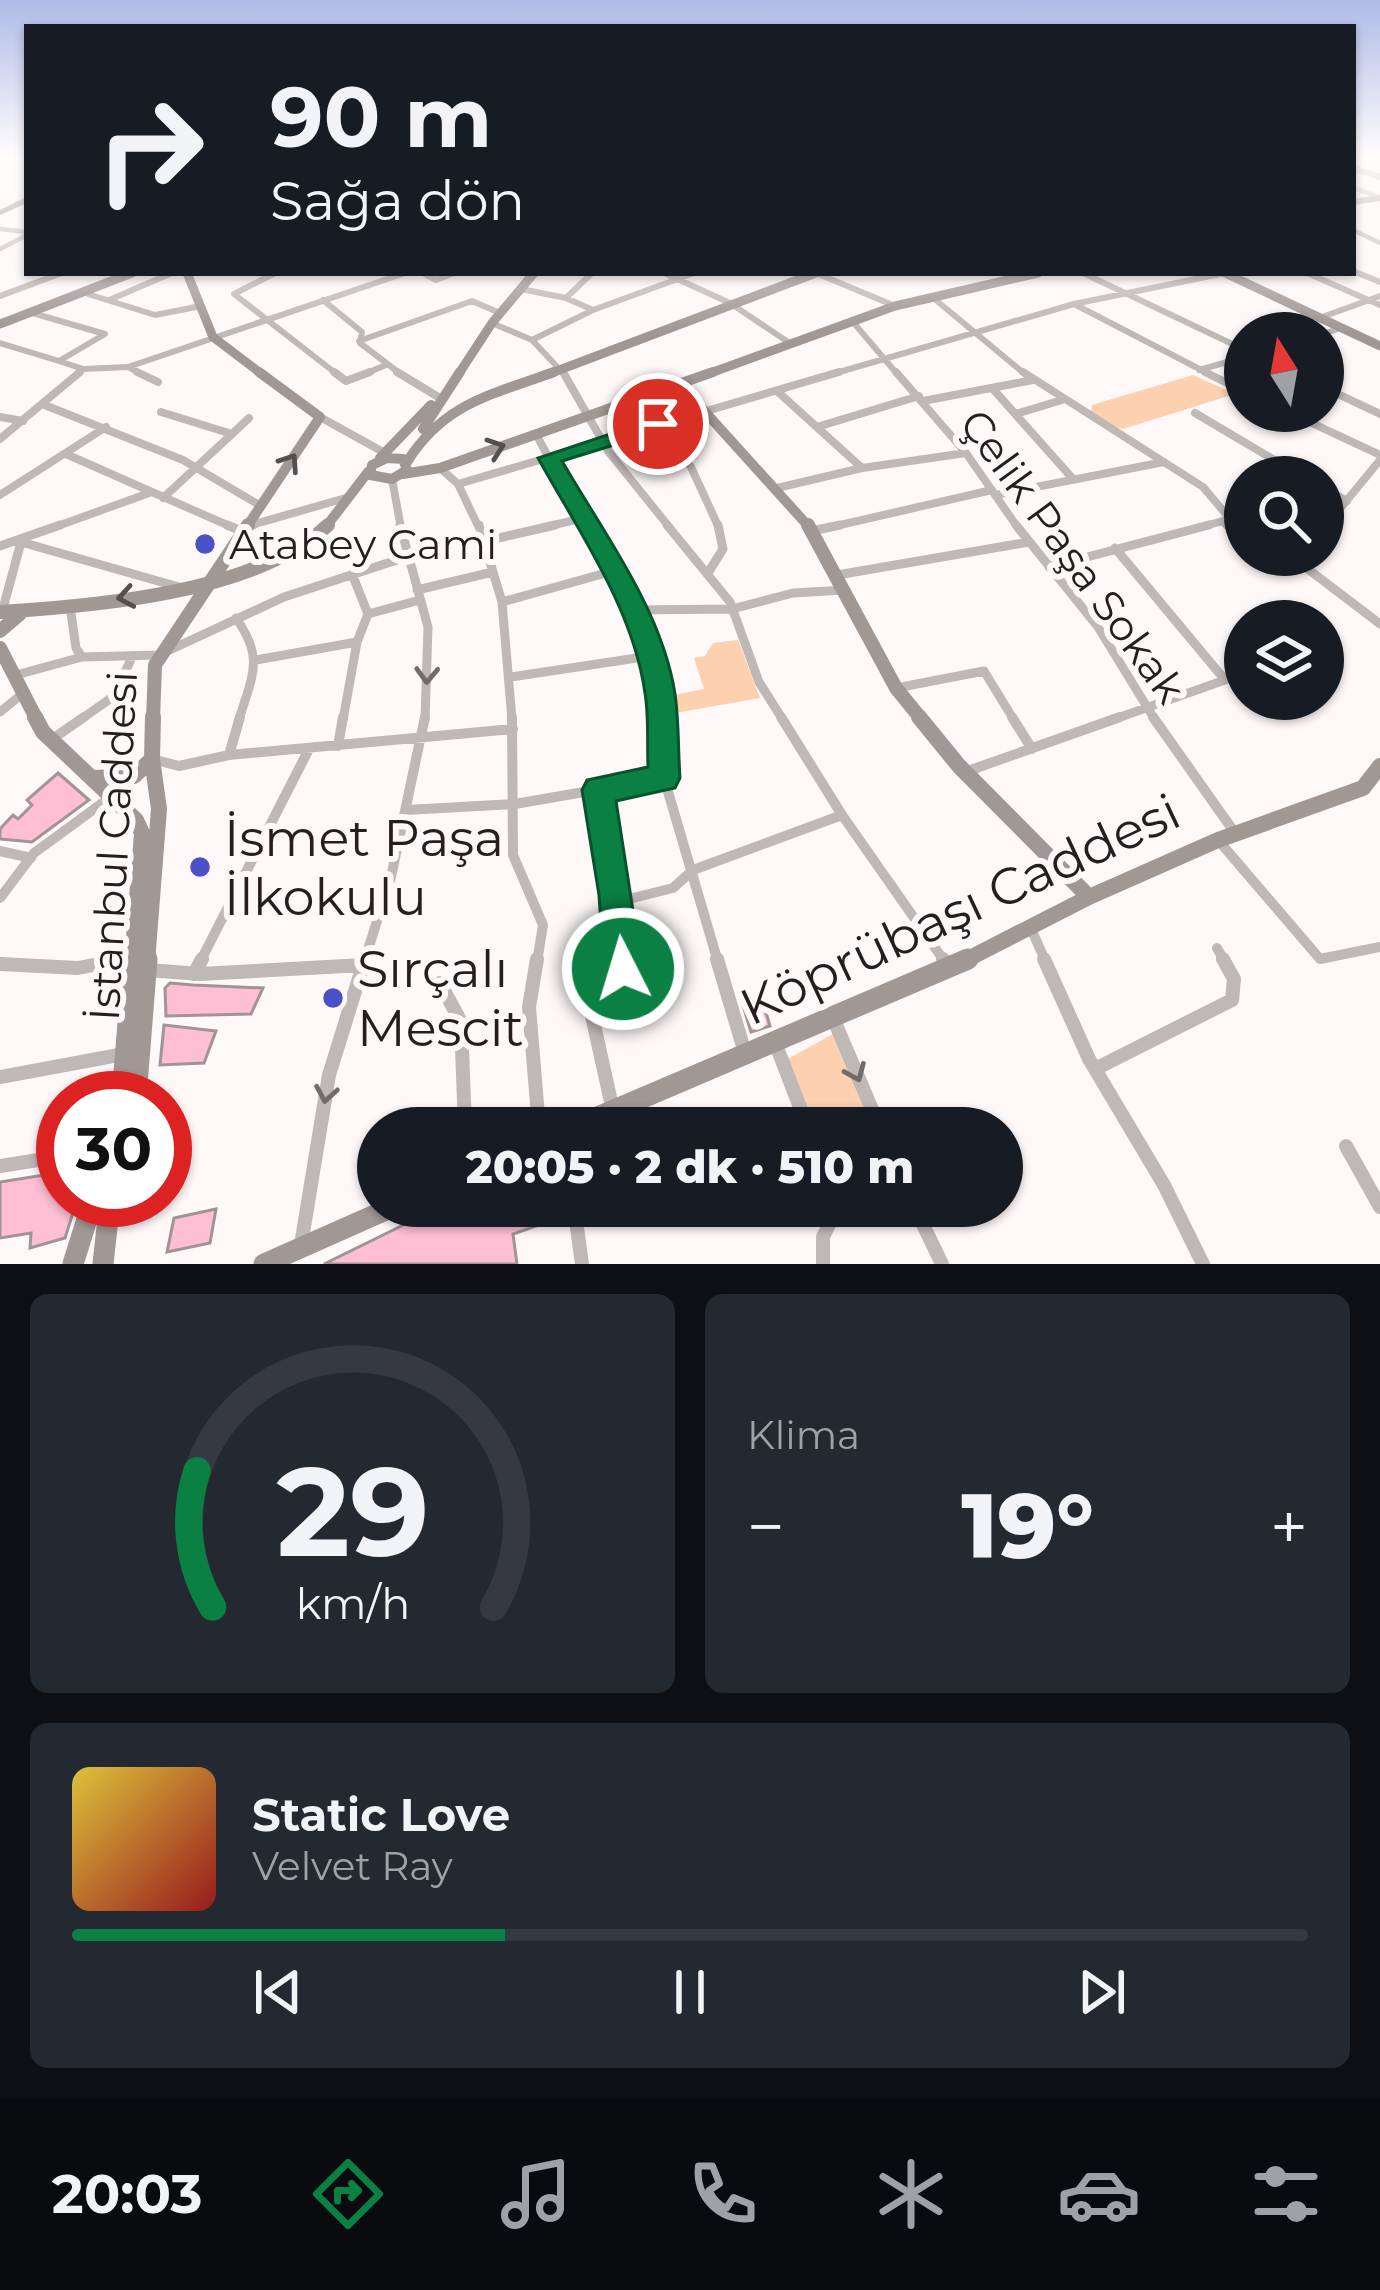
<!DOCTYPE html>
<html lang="tr">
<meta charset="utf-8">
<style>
body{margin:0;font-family:Montserrat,sans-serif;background:#242831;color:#f1f3f6;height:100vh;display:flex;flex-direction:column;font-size:45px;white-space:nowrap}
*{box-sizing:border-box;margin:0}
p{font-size:39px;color:#9ea1a6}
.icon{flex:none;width:66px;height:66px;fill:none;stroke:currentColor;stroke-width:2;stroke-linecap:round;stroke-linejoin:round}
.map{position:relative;height:1264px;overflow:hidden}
.details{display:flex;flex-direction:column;gap:30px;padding:30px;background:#0d0f14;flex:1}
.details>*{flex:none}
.top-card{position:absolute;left:24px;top:24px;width:1332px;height:252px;border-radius:0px;box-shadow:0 3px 9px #0004;background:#171b24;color:#f1f3f6;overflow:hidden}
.needle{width:78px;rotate:349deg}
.buttons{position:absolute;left:1224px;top:312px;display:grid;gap:24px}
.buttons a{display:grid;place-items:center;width:120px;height:120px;border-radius:50%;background:#171b24;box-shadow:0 3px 9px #0004;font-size:60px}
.speed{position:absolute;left:36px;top:1071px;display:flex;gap:24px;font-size:60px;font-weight:700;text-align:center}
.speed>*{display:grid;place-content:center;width:156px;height:156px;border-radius:50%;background:#171b24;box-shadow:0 3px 9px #0004;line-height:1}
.speed .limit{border:18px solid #d22;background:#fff;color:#111}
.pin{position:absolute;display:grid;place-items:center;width:102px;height:102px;color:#fff;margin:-51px;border:6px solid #fff;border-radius:50%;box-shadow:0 3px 12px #0007}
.me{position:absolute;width:132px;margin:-66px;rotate:355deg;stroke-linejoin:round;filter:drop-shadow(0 0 9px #0008)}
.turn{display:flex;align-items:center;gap:42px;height:252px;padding:0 48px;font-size:54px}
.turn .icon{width:156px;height:156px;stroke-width:2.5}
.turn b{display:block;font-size:84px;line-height:102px}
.big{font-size:90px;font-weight:800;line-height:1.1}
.details .widget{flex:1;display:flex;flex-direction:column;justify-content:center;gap:18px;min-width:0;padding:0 42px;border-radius:18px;background:#242831}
.details .dial{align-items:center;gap:0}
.dial svg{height:312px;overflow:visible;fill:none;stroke:#363941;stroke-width:7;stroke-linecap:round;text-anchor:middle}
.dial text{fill:#f1f3f6;stroke:none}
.song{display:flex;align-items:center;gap:36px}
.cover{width:144px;height:144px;border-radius:18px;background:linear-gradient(135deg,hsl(50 70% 55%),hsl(0 70% 35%))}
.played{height:12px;border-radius:6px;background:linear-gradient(90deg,#0b8043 35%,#363941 35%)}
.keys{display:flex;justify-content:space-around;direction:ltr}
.heat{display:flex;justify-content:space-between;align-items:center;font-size:66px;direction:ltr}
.details .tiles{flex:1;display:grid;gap:30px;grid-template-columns:1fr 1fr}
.widget:last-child{grid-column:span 2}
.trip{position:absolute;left:357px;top:1107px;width:666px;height:120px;border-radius:60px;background:#171b24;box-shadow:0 3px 9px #0004;font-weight:800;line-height:120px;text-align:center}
.tabs{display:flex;height:192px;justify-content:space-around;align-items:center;background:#090b0e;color:#9ea1a6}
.tabs .icon{width:84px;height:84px}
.tabs .current{color:#0b8043}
.tabs b{font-size:54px;color:#f1f3f6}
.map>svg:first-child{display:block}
</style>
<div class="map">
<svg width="1380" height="1264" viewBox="0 0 1380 1264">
<rect width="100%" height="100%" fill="#fef8f8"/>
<path fill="#fdd0af" d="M1193,375L1235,394L1123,429L1109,426L1091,413L1092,405Z
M738,640L760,698L670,714L664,685L670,684L675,695L704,689L694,658L705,656L713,643Z
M840,1030L885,1128H813L786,1060Z"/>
<path fill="#febed3" stroke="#a19498" stroke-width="3" d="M58,773L89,800L32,842L0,839V829L13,815L18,819L32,805L27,800Z
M170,983L193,985L263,988L251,1014L166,1016L165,988Z
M760,992L770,1026L751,1032L741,999Z
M164,1025L216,1031L204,1063L160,1065Z
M63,1172V1200H77L65,1238L30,1248L31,1233L0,1238V1182Z
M442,1206H561L562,1217L513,1234L517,1264H324Z
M216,1209L210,1243L167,1252L174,1218Z"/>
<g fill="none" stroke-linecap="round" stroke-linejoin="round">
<path stroke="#beb8b6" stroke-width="4.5" d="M1353,188L1380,197
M0,229L27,232
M1353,230L1380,243
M0,249L27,235"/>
<path stroke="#beb8b6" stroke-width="6" d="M1353,271L1380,282
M275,273L234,294L338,375
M423,273L436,280L454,273
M664,273L730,303L791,344
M816,273L895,306
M1083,273L1245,350
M1307,273L1380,305
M521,289L566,298L593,310
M85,293L155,315L201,306
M0,296L62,273
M931,296L1026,375
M566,298L592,273
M109,300L172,273
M323,300L362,332L360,343L402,375
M1074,304L1211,375
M29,312L105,334L59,361L83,369
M1325,316L1380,296
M853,322L898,375
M492,323L532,340L565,375
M1323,334L1341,328
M532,340L593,310L694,273
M359,341L472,301L500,313
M0,343L59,361
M128,367L143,375
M1199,370L1245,357
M76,375L83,369L128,367L405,273
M362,375L386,365
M829,375L1074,304L1225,273"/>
<path stroke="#beb8b6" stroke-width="8" d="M137,372L158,382
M334,372L346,381L370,372
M397,372L440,398
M563,372L608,451L670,528
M896,372L966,453L1018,528
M1023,372L1203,487L1231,520
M1205,372L1245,392
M1323,387L1380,414
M993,389L1073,479
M777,391L862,468
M635,397L691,467L719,528
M923,401L1033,380
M42,404L183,460L261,506
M1286,411L1380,455
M161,412L232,434L163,498
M1195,413L1303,477
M1016,414L1062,400
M0,417L23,421
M320,417L385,453
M817,427L919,396
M232,434L249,418
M536,434L586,528
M0,439L80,372
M66,454L152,492
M440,468L458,484L479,528
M392,479L401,528
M458,484L839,372
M777,488L862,468L966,453
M1323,488L1347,501
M0,495L106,427
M995,495L1164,462
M1223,522L1231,528
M248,526L349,497
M52,528L152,492L234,528
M542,528L583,518
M827,528L992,490
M1197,528L1245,515
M1324,528L1380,460"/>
<path stroke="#beb8b6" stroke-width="9" d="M227,525L244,532
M400,525L428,627L425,720
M479,525L502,602L512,720
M585,525C619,588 658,646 661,720
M667,525L730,602L759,682L783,720
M1016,525L1098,627L1155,720
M1227,525L1245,538
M248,526L253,525
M1323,529L1327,525
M812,531L840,525
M486,541L555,525
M0,546L60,525
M1269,555L1288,569L1296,559
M1296,560L1380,624
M1049,567L1209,525
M708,573L723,549L718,525
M837,575L1029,542
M417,590L493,572
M502,602L613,571
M70,606L76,648L82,657L159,655L284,597L406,557
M633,610L732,609L793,593L845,590
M2,612L21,542L179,587
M368,614L420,600
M236,618C265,659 252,675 239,720
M256,660L357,642
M16,675L82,657
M511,677L650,656
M896,688L984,671L1014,720
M0,712L22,694
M80,720L114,696L132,657
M343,720L357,642L368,614L352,574
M1112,720L1225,680L1115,548"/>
<path stroke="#beb8b6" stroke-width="10" d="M512,717L513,855L543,925L537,962
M661,717L664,778L718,962
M781,717L842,815L945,962
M1012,717L1032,749
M1153,717L1235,833
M51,740L84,717
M338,746L343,717
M229,755L240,717
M152,759L179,766L229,755L513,729
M965,772L1120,717
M598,790L622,962
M406,810L515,804L664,778
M1218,840L1320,959L1380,947
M0,851L31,858
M0,898L34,853L112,796
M617,902L673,888L693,870L842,815
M1031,929L1046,962
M1217,948L1225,962
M109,962L133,957
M200,962L309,749
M364,962L391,877L425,717"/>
<path stroke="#beb8b6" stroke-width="14" d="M537,959L529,1007L539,1128
M717,959L745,1053
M943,959L947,964
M1044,959L1089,1059L1164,1185L1203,1264
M0,964L78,968L124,959
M148,970L200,974L363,965
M194,974L202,959
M440,983L461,1022L465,1128
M833,1018L880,1128
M776,1045L808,1128
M1095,1069L1232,1000L1234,979L1223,959
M0,1077L124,1054
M613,1111L587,993L600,976L623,969L622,959
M1346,1146L1380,1207
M0,1166L63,1156
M574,1206L582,1264
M914,1206L942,1264
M301,1245L329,1075L365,959
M823,1264V1237L838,1206"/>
<path stroke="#a19895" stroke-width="6" d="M1353,168L1380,177
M1353,202L1380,198"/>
<path stroke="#a19895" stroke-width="9" d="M187,273L213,337L263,375
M1225,273L1380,346
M0,324L132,273
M458,375L492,323L534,273
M546,375L816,273
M705,375L895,306L1038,273"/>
<path stroke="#a19895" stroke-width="10" d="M679,383L810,528
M423,429L460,372
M380,458L431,405
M387,458L403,459L407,470L392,479L370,475L372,465Z
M407,462C444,403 491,395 554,372
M403,474L440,468L713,372
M246,528L320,417L259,372
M325,528L368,472"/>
<path stroke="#a19895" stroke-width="14" d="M808,525L896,688L922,720
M0,612C95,606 256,593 328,525
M0,631L20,614
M0,648L37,720
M153,720L155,665L248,525"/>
<path stroke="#a19895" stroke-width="16" d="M35,717L43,732L136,820L142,833L132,962
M919,717L959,766L1089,897
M94,778L134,776L152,759
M147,962L159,809L152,759L153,717
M962,962L1089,897L1218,840L1363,788L1380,766"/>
<path stroke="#a19895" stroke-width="21" d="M122,1098L133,959
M136,1098L147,959
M572,1128L968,959
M73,1264L93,1200
M103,1264L110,1200
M264,1264L395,1206"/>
<path fill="#8c817e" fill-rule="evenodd" d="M24,198H27V203L0,215V210Z"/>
</g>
<defs><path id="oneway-chevron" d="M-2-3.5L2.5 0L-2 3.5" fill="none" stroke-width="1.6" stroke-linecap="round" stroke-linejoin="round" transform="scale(3)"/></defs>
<g stroke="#564f4e">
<use href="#oneway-chevron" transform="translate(496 448) rotate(-19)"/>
<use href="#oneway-chevron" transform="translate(290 462) rotate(-56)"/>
<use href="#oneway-chevron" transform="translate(126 597) rotate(170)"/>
</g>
<g stroke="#716c6a">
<use href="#oneway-chevron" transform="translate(427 675) rotate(92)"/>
<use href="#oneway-chevron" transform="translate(856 1073) rotate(67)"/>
<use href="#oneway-chevron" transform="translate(326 1094) rotate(100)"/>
</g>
<linearGradient id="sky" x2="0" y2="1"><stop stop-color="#afbae8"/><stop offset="0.47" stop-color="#fffcfc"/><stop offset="1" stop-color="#fffcfc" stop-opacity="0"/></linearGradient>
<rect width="1380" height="331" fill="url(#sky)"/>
<path fill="#0b8043" stroke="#07532c" stroke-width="3" d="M658,418L666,420V429L562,461C604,534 662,610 675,694C679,722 678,750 680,778L675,788L616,801L642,969L637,982L623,988L610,982L604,969L599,895L582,790L587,780L648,767C647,743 649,717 645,693C633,608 579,532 538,458Z"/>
<g fill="#4c50c6" stroke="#fef8f8" stroke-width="4.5">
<circle cx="205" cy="544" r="12"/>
<circle cx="200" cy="867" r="12"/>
<circle cx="333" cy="998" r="12"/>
</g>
<g text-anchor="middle" stroke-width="12" stroke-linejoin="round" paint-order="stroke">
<g font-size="42" fill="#241f1f" stroke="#fef8f8" text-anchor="start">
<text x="229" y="559">Atabey Cami</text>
</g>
<g font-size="42" fill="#241f1f" stroke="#fef8f8">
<text transform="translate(1073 556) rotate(54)" y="15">Çelik Paşa Sokak</text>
<text transform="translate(113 846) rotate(-87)" y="15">İstanbul Caddesi</text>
</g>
<g font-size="51" fill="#241f1f" stroke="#fef8f8" text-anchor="start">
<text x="224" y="856">İsmet Paşa<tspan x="224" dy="59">İlkokulu</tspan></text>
<text x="357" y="987">Sırçalı<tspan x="357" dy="59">Mescit</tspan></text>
</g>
<g font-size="51" fill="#241f1f" stroke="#fef8f8">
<text transform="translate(960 909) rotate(-25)" y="18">Köprübaşı Caddesi</text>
</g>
</g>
</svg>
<div class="buttons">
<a><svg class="needle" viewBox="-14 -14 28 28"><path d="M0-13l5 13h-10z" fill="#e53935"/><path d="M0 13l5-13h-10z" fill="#9ea1a6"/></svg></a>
<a><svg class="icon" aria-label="search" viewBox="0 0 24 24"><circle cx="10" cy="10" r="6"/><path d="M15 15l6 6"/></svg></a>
<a><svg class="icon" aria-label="layers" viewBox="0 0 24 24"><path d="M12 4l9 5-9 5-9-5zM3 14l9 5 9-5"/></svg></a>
</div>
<div class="speed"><div class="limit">30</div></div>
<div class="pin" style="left:658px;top:424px;background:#d93025"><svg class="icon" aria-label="arrive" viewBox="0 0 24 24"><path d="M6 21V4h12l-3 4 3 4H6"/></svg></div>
<svg class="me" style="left:623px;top:969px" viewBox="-20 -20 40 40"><circle r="17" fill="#0b8043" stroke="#fff" stroke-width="3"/><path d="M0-11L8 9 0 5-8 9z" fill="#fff"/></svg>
<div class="trip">20:05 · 2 dk · 510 m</div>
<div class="top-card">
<div class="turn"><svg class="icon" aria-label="right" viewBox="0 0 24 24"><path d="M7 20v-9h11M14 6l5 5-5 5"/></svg><div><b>90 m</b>Sağa dön</div></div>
</div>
</div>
<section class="details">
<div class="tiles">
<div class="widget dial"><svg viewBox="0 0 100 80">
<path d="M14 69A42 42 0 1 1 86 69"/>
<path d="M14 69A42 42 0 0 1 10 34" stroke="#0b8043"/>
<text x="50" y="56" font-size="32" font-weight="700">29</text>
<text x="50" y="72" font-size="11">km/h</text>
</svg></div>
<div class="widget"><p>Klima</p>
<div class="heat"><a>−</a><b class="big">19°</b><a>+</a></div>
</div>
<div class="widget">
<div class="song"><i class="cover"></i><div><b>Static Love</b><p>Velvet Ray</p></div></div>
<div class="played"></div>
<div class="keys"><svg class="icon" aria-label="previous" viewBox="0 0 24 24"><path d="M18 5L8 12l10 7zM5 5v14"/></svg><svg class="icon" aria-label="pause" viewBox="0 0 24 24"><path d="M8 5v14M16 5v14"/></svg><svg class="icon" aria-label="next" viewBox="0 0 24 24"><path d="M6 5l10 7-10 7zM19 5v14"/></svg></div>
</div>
</div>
</section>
<nav class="tabs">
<b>20:03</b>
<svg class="icon current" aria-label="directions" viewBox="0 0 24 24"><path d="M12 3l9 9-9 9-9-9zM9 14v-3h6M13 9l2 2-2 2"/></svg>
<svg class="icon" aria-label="music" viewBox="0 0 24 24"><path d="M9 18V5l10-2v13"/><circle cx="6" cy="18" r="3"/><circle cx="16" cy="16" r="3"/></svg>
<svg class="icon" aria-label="phone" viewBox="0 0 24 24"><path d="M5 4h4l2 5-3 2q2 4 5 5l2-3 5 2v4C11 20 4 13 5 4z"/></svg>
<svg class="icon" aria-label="climate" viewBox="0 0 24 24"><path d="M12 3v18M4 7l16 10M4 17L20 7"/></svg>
<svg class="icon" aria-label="car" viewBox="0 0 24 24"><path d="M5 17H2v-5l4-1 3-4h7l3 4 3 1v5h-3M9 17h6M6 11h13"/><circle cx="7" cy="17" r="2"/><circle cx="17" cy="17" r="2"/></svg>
<svg class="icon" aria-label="filters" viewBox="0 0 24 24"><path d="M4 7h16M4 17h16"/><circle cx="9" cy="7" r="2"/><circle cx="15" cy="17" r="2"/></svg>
</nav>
